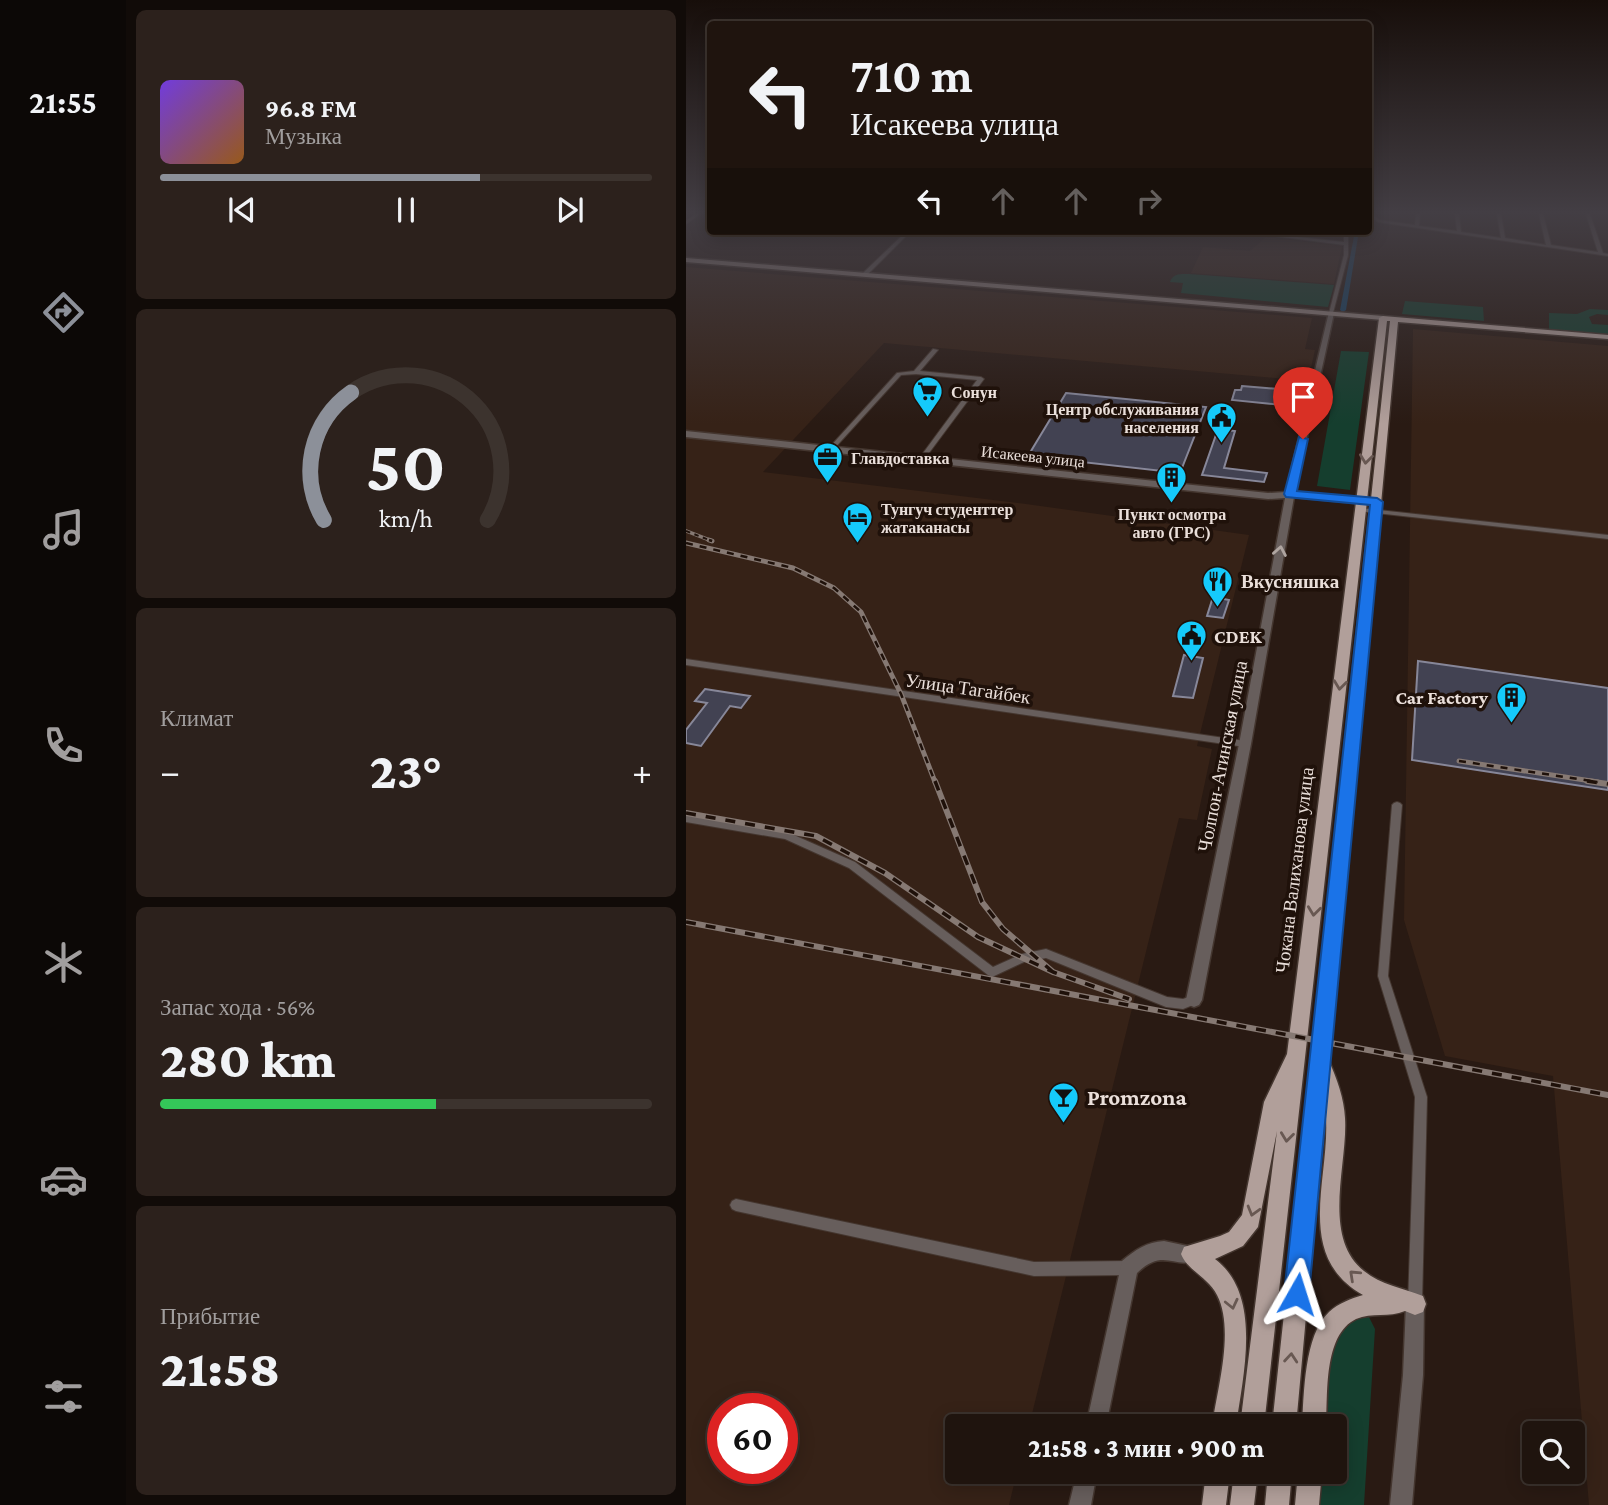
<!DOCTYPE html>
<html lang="ru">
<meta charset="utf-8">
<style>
body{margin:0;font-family:"Crimson Pro",serif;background:#2c211c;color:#f1f3f6;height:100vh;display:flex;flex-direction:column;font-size:26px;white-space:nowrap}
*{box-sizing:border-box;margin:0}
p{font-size:23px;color:#a19e9e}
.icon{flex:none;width:38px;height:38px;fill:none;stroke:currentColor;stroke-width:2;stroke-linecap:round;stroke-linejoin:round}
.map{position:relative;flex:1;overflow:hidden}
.drawer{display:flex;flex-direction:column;gap:10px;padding:10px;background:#110b08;width:560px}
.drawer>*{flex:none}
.banner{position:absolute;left:21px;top:21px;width:665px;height:214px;border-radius:7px;box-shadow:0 4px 18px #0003,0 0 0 2px #3c332e;background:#1f140e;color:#f1f3f6;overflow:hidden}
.fabs{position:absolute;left:836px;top:1421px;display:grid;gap:14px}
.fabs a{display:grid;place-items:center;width:63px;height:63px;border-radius:7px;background:#1f140e;box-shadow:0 4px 18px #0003,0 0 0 2px #3c332e;font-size:35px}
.speed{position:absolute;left:21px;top:1393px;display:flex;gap:14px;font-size:35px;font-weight:700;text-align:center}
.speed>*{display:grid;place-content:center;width:91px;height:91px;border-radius:50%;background:#1f140e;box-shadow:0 4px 18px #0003,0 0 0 2px #3c332e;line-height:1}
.speed .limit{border:10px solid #d22;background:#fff;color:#111}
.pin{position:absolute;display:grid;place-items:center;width:60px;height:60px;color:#fff;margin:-72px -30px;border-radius:50% 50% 50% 0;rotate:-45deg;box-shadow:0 0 7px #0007}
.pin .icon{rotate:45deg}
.me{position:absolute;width:77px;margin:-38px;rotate:6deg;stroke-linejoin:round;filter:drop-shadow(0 0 5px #0008)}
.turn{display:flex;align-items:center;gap:24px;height:147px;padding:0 28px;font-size:32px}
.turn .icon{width:91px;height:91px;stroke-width:2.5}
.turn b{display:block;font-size:49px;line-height:60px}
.lanes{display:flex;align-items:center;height:66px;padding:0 28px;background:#0003;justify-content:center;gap:35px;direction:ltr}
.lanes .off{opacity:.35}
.big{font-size:52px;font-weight:800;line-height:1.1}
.drawer .tile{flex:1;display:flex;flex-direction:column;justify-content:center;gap:10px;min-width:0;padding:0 24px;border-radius:10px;background:#2c211c}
.drawer .dial{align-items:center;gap:0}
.dial svg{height:182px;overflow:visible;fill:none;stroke:#3c332e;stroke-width:7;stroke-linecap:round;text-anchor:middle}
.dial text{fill:#f1f3f6;stroke:none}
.song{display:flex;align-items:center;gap:21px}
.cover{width:84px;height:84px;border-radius:10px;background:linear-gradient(135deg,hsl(260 70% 55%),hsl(30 70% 35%))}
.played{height:7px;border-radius:4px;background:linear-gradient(90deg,#8c9099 65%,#3c332e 65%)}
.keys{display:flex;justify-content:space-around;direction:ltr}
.heat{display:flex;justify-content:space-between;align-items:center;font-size:38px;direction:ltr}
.charge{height:10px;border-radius:5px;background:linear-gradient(90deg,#34c759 56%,#3c332e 0)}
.trip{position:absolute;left:259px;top:1414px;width:402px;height:70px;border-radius:7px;background:#1f140e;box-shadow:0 4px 18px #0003,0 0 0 2px #3c332e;font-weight:800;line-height:70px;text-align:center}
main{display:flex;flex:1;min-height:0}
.menu{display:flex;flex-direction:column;width:126px;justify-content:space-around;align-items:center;background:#0c0806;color:#a19e9e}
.menu .icon{width:49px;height:49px}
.menu .on{color:#8c9099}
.menu b{font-size:32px;color:#f1f3f6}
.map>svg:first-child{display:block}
</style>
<main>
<nav class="menu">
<b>21:55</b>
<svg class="icon on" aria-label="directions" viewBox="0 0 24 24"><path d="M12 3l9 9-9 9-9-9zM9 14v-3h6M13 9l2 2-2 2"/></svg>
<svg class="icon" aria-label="music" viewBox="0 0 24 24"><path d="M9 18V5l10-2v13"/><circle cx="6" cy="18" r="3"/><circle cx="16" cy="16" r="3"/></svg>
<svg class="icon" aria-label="phone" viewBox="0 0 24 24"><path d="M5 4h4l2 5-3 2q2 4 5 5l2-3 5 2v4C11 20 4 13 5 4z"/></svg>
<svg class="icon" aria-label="climate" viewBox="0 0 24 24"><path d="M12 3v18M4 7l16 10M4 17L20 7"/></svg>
<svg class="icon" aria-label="car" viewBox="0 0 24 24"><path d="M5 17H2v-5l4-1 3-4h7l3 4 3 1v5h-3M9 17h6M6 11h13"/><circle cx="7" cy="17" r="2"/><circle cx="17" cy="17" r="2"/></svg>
<svg class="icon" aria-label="filters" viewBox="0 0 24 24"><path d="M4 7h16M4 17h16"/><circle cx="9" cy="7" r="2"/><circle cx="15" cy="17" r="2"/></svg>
</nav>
<section class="drawer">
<div class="tile">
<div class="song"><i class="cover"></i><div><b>96.8 FM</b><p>Музыка</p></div></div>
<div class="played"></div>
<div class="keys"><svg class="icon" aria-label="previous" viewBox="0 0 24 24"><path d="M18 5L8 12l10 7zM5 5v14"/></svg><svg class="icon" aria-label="pause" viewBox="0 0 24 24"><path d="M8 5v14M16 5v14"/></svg><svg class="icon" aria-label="next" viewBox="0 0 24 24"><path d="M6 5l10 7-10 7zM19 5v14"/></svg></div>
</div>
<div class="tile dial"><svg viewBox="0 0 100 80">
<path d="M14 69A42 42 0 1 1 86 69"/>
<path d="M14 69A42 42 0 0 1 26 13" stroke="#8c9099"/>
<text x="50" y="56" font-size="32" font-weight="700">50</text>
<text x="50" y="72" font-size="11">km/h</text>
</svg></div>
<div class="tile"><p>Климат</p>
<div class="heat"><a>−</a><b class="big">23°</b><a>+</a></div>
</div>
<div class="tile"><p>Запас хода · 56%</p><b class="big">280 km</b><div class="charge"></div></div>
<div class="tile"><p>Прибытие</p><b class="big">21:58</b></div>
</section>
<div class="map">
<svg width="922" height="1505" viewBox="0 0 922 1505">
<rect width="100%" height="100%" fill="#291a13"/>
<path fill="#362217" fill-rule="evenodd" d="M580,237L656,246L648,284L505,273L517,247L564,251Z
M0,267L626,318L619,349L629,350L622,381L198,343L77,472L340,504L563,535L511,746L526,749L511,820L493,818L343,1426H271V1472H331L323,1505H0ZM37,1409H96V1468H37Z
M727,329L922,346V1505H903L867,1076L759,1056L718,920Z"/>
<path fill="#153e2e" d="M503,274L648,285L642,307L495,293L497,283L484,282C487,273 495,274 503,274Z
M719,301L797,307L798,321L716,314Z
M904,309L922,310V315L911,314L903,317L906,324L922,325V334L863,329V313L891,314Z
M655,351L683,352L664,490L631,486Z
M671,1316L683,1317L689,1329L678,1505H628L632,1472H649V1426H636L645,1340Z"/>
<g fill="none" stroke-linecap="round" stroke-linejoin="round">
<path fill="#144367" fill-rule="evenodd" d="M669,231H673L660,310L657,312L654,310Z"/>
</g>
<path fill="#424252" stroke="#878799" stroke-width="2" d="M556,386L592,389L591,394L608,395L606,406L546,400L549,390H555Z
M380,393L520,407L494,473L342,456Z
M532,429L549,431L538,468L581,473L578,482L516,475Z
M527,597L543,600L537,618L521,616Z
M498,655L517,658L507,698L487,696Z
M732,661L922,688V790L726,760Z
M19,689L64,696L55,708L44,706L15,746L0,743V730L21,703L9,701Z"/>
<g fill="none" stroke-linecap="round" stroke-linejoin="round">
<defs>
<path id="minor" d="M10,214H14L0,224V221Z
M683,214H687L693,220L729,225L730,214H734L733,226L771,231L769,214H773L775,232L815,238L811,214H815L819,238L860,245L853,214H857L865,245L912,252L900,214H904L917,253L922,254V256L692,222Z
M221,231H225L180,276H176V274Z
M658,231H662V255L647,313L645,314L643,313L658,255V245L581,235L583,234L658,242Z
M247,349L252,350L234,371L295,377L298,379L237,461L232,460L291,380L230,374L215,375L146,451H142V449L211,373L228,371Z
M674,508L922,535V539L672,511L671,510Z
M0,659L559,741L563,744L559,747L0,665Z
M711,802L714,803L716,805L702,976L741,1097L736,1304L734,1309L729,1311L724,1309L722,1304L729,1097L692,976L706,805L708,803Z
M0,814L101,832L169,862L307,967L336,954L360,949L481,997L497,999L508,995L512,997L513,1000L512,1003L497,1009L480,1007L360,958L338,962L306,977L302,975L163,868L99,839L0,822Z
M50,1199L348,1262L443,1261L448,1263L450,1268L448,1273L443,1275L348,1276L50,1211L46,1209L44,1205L46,1201Z"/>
<path id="tertiary" d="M643,312L648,313L609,492L691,499L696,502L691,505L608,497L565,744L516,1000L513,1005L508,1007L503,1005L500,1000L553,744L599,498L582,499L0,437V431L582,493L600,492Z
M478,1241L511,1248L514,1254L511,1260C488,1270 478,1247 451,1273L420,1426H400L436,1261C449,1250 461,1242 478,1241Z
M729,1295L736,1297L738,1304L737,1375L726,1505H704L717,1375L720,1304L722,1297Z
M391,1472H411L405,1505H383Z"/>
<path id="secondary" d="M0,258L697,316L700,318L697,320L0,262Z"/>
<path id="primary" d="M697,316L922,335V339L712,322L643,1061C651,1079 658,1098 659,1118C662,1164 635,1237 678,1271C695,1285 717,1288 737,1296L740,1304L737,1312L729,1315L719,1311C703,1318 686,1312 670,1319C637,1335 642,1395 640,1426H616C618,1394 618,1335 643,1312C653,1303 664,1299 677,1295C604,1254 648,1171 639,1108L610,1426H586L704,321H701L578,1426H554L591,1131L572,1227L557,1246L529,1259C577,1295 557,1376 550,1426H526C531,1389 549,1330 531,1295C522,1277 501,1270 495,1254L498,1247L534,1236L543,1232L556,1215L578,1102L601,1054L693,318Z
M520,1472H544L540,1505H516Z
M548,1472H572L568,1505H544Z
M582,1472H606L603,1505H579Z
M612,1472H636L633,1505H609Z"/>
</defs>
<use href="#minor" stroke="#44362f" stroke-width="2"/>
<use href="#tertiary" stroke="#44362f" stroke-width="3"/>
<use href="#secondary" stroke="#44362f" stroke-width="3"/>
<use href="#primary" stroke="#44362f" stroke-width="3"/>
<use href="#minor" fill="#675e5c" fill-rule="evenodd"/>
<use href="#tertiary" fill="#675e5c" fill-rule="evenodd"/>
<use href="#secondary" fill="#91837f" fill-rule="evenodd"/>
<use href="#primary" fill="#b19f9a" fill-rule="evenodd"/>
<defs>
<path id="rail-far2" d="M0,531L26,541"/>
<path id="rail-far1" d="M23,540L26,541
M0,543L107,568L148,588L175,612L215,694L249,782
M773,761L912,782"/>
<path id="rail" d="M249,781L296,902L317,929L367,972
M901,781L922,784
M0,813L130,836L199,873L292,937L367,972L443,999
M0,922L922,1095"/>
</defs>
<use href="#rail-far2" stroke="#867973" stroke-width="3.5"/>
<use href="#rail-far1" stroke="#867973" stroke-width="5"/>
<use href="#rail" stroke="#867973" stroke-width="6"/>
<use href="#rail-far2" stroke="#1f110a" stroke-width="2" stroke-dasharray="4.5" stroke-linecap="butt"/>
<use href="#rail-far1" stroke="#1f110a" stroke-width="2.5" stroke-dasharray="7" stroke-linecap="butt"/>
<use href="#rail" stroke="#1f110a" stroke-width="3.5" stroke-dasharray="10" stroke-linecap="butt"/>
</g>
<defs><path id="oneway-chevron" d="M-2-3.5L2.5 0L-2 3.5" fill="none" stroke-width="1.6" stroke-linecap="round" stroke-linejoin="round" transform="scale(1.75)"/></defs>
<g stroke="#685852">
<use href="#oneway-chevron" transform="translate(680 459) rotate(97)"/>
<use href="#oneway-chevron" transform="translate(654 685) rotate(97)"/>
<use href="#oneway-chevron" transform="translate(628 911) rotate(97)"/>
<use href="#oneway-chevron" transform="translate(601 1137) rotate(97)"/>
<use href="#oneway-chevron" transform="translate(567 1211) rotate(106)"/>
<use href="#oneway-chevron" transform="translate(668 1275) rotate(-137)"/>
<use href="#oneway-chevron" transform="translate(546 1304) rotate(77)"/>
<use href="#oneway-chevron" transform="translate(605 1358) rotate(-85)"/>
</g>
<use stroke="#afa5a1" href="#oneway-chevron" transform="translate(594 551) rotate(-80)"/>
<linearGradient id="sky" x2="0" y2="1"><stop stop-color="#170e0a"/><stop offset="0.5" stop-color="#433e44"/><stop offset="1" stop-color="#433e44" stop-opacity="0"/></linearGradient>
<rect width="922" height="424" fill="url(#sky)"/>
<path fill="#1a73e8" stroke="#114b97" stroke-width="2" d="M613,437L622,439L611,491L691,498L697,502L623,1294L619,1303L611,1307L602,1303L598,1294L684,505L600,497L598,494Z"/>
<defs>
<symbol id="supermarket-pin" viewBox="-11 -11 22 30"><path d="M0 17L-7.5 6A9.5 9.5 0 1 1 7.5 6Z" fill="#15cafb" stroke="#1f110a"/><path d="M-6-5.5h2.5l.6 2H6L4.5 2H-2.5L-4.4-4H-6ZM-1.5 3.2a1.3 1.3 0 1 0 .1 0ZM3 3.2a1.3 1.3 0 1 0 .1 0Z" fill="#111"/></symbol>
<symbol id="civic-pin" viewBox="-11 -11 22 30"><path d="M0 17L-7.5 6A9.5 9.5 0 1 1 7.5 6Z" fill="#15cafb" stroke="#1f110a"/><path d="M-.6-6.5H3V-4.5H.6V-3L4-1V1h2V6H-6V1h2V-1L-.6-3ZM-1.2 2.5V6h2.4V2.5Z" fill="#111"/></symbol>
<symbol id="office-pin" viewBox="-11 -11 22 30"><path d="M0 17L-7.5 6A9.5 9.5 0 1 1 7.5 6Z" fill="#15cafb" stroke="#1f110a"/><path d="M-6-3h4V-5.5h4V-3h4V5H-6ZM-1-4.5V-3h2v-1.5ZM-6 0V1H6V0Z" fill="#111"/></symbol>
<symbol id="building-pin" viewBox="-11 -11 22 30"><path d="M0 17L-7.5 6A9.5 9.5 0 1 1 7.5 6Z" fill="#15cafb" stroke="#1f110a"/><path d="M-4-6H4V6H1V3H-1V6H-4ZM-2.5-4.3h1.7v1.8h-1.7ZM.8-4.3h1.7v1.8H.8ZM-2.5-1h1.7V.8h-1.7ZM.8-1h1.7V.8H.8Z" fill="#111"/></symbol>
<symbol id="hotel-pin" viewBox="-11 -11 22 30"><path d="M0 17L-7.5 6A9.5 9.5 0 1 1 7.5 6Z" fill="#15cafb" stroke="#1f110a"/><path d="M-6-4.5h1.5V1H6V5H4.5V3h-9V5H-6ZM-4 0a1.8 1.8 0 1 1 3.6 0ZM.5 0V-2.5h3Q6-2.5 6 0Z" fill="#111"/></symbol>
<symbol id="restaurant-pin" viewBox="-11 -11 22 30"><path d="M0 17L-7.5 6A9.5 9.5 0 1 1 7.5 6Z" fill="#15cafb" stroke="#1f110a"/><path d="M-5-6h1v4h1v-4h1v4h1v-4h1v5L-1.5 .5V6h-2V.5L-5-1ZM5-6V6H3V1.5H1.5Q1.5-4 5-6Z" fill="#111"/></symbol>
<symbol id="bar-pin" viewBox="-11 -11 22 30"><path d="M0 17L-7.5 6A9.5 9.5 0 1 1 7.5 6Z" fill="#15cafb" stroke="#1f110a"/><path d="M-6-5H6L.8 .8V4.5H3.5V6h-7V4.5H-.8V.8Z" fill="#111"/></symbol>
</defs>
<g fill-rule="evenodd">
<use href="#supermarket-pin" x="224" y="374" width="35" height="47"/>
<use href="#civic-pin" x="518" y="400" width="35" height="47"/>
<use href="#office-pin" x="124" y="440" width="35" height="47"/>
<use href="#building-pin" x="468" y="460" width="35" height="47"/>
<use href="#hotel-pin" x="154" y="500" width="35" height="47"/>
<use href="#restaurant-pin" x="514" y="564" width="35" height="47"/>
<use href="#civic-pin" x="488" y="618" width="35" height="47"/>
<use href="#building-pin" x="808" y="680" width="35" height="47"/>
<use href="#bar-pin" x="360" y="1080" width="35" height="47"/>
</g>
<g text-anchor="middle" stroke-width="7" stroke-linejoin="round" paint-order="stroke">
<g font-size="16" font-weight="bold" fill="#eadfda" stroke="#1f110a" text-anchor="start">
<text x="265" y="398">Сонун</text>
<text x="513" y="415" text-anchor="end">Центр обслуживания<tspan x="513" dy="18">населения</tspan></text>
<text x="165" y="464">Главдоставка</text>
<text x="195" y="515">Тунгуч студенттер<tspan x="195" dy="18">жатаканасы</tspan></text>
<text x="486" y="520" text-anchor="middle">Пункт осмотра<tspan x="486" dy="18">авто (ГРС)</tspan></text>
</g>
<g font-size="16" fill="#eadfda" stroke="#1f110a">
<text transform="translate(347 456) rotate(6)" y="6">Исакеева улица</text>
</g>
<g font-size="19" font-weight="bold" fill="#eadfda" stroke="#1f110a" text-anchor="start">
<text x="555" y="588">Вкусняшка</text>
<text x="528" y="643">CDEK</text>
<text x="802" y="704" text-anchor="end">Car Factory</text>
</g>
<g font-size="19" fill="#eadfda" stroke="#1f110a">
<text transform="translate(282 688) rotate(8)" y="7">Улица Тагайбек</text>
<text transform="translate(536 756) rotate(-79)" y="7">Чолпон-Атинская улица</text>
<text transform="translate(608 870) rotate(-83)" y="7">Чокана Валиханова улица</text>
</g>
<g font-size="23" font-weight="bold" fill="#eadfda" stroke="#1f110a" text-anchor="start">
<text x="401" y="1105">Promzona</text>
</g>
</g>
</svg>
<div class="fabs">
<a><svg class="icon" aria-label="search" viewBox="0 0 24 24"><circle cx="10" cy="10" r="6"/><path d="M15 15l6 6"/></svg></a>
</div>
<div class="speed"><div class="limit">60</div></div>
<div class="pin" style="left:617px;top:439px;background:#d93025"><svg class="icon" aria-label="arrive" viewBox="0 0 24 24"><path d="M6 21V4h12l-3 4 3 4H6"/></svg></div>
<svg class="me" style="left:611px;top:1294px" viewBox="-20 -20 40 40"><path d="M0-17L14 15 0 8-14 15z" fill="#1a73e8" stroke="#fff" stroke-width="4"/></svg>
<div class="trip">21:58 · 3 мин · 900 m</div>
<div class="banner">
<div class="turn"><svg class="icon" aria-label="left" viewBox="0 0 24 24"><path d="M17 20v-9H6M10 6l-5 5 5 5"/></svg><div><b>710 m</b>Исакеева улица</div></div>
<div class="lanes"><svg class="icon" aria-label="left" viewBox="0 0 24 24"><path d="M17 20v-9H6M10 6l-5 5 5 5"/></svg><svg class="icon off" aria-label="ahead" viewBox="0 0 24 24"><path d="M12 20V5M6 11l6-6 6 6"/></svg><svg class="icon off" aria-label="ahead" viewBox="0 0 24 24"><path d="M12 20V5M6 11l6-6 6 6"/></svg><svg class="icon off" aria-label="right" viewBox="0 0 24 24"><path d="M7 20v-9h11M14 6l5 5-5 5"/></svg></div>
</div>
</div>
</main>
